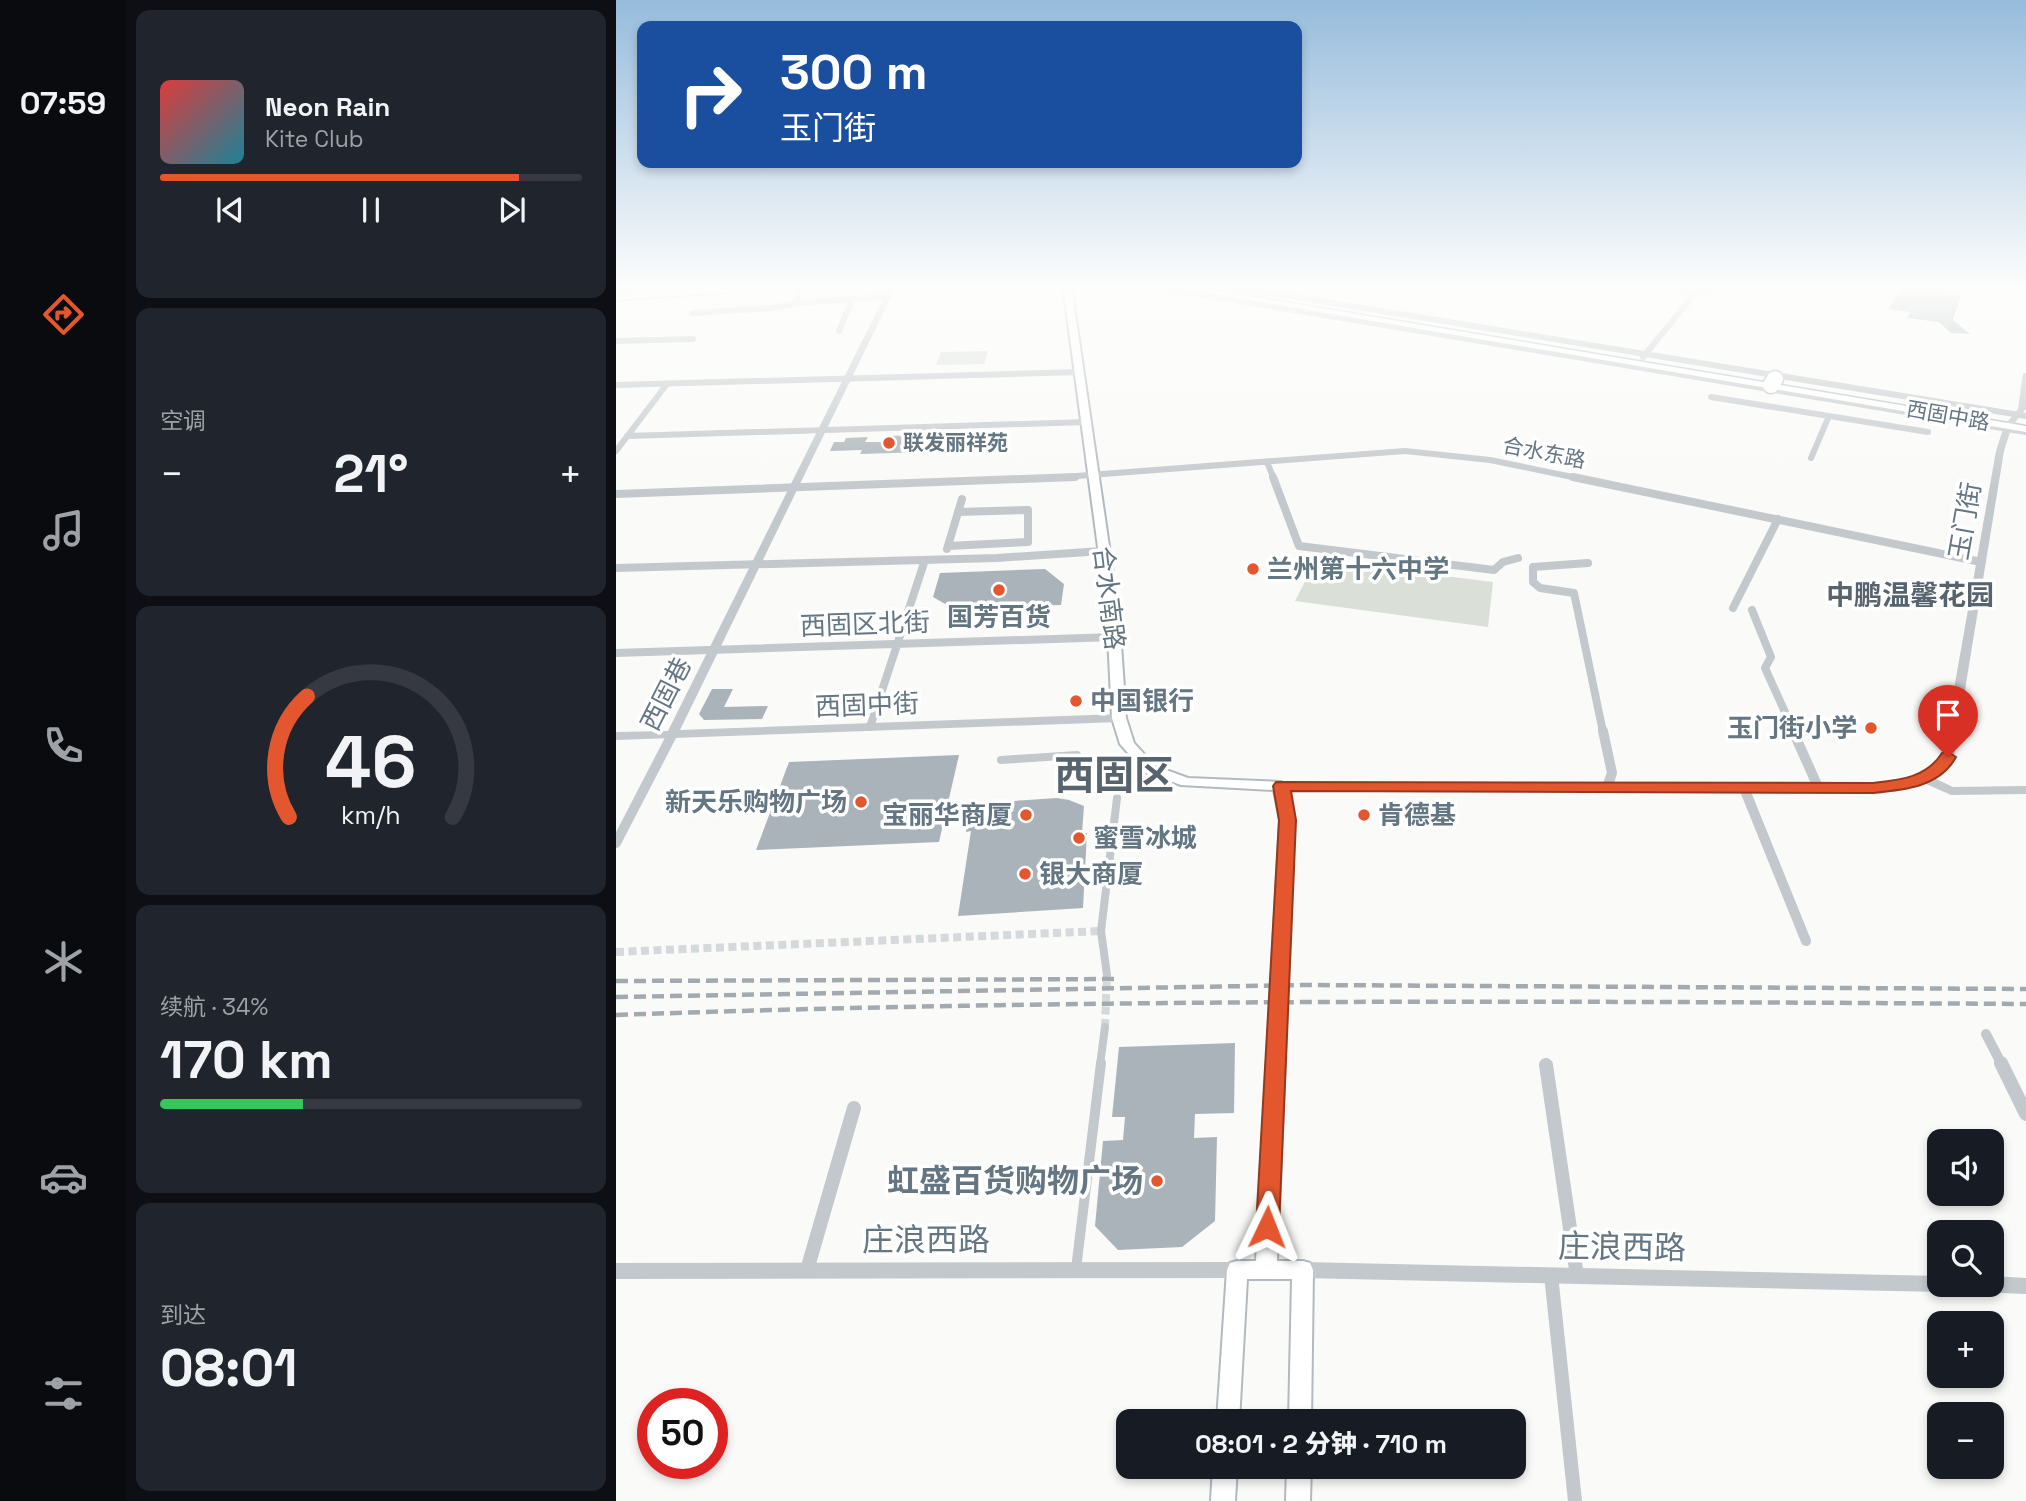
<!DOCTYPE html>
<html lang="zh">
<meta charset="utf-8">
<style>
body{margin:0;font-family:"Space Grotesk","Noto Sans SC",sans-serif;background:#20242c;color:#f1f3f6;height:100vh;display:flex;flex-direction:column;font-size:26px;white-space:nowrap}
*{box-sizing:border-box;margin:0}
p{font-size:23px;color:#9ea1a6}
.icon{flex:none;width:38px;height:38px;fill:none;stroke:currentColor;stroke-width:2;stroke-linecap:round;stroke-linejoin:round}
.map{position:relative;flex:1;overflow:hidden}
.side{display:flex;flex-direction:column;gap:10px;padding:10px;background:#0d0f14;width:490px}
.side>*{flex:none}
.guide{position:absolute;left:21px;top:21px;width:665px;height:147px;border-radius:14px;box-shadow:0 4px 10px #0003;background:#1a4fa0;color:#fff;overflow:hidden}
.fabs{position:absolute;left:1311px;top:1129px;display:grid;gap:14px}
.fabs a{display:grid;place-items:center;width:77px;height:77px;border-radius:14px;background:#171b24;box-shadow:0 4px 10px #0003;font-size:35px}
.speed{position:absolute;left:21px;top:1388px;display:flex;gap:14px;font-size:35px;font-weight:700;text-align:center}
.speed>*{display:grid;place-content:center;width:91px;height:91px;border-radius:50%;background:#171b24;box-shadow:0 4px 10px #0003;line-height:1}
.speed .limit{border:10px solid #d22;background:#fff;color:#111}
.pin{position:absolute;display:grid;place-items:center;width:60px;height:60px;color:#fff;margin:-72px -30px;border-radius:50% 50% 50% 0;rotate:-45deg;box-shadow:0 0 7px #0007}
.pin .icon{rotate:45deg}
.me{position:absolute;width:77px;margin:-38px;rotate:2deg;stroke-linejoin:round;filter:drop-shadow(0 0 5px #0008)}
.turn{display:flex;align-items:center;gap:24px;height:147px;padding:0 28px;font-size:32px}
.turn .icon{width:91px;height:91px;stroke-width:2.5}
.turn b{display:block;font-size:49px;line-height:60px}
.big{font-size:52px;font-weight:800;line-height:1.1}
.side .widget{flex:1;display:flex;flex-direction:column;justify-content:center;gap:10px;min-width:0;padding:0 24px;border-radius:14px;background:#20242c}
.side .dial{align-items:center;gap:0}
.dial svg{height:182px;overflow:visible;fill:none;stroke:#363941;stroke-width:7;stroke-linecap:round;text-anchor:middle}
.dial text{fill:#f1f3f6;stroke:none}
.song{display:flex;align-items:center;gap:21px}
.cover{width:84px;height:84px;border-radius:10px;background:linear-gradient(135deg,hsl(0 70% 55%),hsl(190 70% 35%))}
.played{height:7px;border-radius:4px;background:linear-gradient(90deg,#e4572e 85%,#363941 85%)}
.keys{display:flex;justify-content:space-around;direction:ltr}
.heat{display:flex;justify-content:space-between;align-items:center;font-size:38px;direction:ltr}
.charge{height:10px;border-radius:5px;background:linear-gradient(90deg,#34c759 34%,#363941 0)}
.trip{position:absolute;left:500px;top:1409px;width:410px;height:70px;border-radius:14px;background:#171b24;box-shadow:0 4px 10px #0003;font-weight:800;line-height:70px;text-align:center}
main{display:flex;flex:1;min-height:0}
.tab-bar{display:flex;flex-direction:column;width:126px;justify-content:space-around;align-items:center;background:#090b0e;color:#9ea1a6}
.tab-bar .icon{width:49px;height:49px}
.tab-bar .current{color:#e4572e}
.tab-bar b{font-size:32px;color:#f1f3f6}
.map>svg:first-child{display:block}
</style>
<main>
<nav class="tab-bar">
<b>07:59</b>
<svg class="icon current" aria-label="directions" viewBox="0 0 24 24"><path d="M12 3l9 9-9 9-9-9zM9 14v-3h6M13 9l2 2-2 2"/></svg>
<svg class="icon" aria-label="music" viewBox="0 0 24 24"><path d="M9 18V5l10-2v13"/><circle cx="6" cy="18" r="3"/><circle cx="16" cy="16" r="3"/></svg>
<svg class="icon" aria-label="phone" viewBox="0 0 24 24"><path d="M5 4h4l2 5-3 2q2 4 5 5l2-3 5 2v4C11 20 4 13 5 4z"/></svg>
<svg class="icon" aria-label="climate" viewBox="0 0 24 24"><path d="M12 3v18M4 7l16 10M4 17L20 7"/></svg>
<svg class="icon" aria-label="car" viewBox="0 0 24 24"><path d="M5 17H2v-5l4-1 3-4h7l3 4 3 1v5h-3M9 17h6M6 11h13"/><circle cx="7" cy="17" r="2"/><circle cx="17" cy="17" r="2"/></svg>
<svg class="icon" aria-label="filters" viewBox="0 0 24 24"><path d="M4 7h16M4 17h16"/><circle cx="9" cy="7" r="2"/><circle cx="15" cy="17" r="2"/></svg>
</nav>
<section class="side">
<div class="widget">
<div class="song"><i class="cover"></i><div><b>Neon Rain</b><p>Kite Club</p></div></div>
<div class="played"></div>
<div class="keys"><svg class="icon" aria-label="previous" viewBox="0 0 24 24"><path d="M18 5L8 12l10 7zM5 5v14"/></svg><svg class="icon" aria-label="pause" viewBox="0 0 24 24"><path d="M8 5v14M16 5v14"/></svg><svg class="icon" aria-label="next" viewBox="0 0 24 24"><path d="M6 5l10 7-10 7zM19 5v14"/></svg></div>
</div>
<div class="widget"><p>空调</p>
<div class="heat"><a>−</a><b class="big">21°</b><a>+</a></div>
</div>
<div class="widget dial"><svg viewBox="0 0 100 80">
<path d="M14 69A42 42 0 1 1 86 69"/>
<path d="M14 69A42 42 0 0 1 22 16" stroke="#e4572e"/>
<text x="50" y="56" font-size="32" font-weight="700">46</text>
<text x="50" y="72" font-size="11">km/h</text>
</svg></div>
<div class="widget"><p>续航 · 34%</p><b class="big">170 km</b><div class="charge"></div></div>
<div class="widget"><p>到达</p><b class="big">08:01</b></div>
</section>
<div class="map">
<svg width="1410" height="1501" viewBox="0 0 1410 1501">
<rect width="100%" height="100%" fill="#fafaf8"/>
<path fill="#dadfd7" d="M372,351L368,364L320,365L325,352Z
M700,560L877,582L872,627L679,601Z"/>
<path fill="#aab3b9" d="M1285,285L1346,292L1337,320L1354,334L1335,333L1323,322L1291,318L1294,312L1273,309Z
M332,434L327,446H312L310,452L244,454L246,450L214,451L218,442H228L230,438L252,437L249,442H268L270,436Z
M429,569L448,584L445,605L336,608L317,597L324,573Z
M96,689H117L108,707L152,706L146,719L88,720L83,714Z
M343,755L323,842L140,850L173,762Z
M441,798L453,800L468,806L466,833H471L467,908L342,916L355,831L350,832L354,804Z
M619,1043L618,1113L579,1114L578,1138L601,1137L599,1221L566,1247L502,1250L479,1226L487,1141L507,1140L509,1117H496L503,1047Z"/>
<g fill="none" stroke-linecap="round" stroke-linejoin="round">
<path stroke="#d5d9db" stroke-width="8" stroke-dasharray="8 4.5" stroke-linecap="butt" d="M0,952L485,931
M489,1027L491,975"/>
<path stroke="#d5d9db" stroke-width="8" stroke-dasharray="8 4.5" stroke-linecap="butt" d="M1302,596L1333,602"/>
<defs>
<path id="secondary" d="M447,285H455L503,615L510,718L518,743L539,766L572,778L665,782L672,786L678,820L661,1261H687L694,1263L697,1270L695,1421H673L676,1279H631L623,1421H601L611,1270L614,1263L621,1261H640L664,820L658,790L565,785L529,772L504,744L496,718L491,615Z
M597,1466H621L619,1501H595Z
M671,1466H695L694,1501H670Z"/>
<path id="primary" d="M136,285H183L179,288L0,300V294Z
M546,285H567L1410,426V432Z"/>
<path id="trunk" d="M1155,385L1159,379"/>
</defs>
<use href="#secondary" stroke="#b3babf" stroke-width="4"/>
<use href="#primary" stroke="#b5babe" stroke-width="3"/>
<use href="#trunk" stroke="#b4b9bd" stroke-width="19"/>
<path stroke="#c3c8cc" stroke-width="8" d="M385,760L461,755
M515,766L525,761
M491,975L485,931L501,798
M484,1065L489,1027"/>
<path stroke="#c3c8cc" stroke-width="10" d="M460,1269L485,1063"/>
<path stroke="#c3c8cc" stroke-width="6" d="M528,285L1410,432
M606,285L1410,416
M0,289L58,285
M158,289L224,285
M1080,292L1102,289L1106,285
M236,299L273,296
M183,303L236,299L223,331
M76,313L156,308L183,303L182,291
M0,341L77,339
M1027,357L1080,292L1036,285
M0,385L464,372
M1095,397L1312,432
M11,436L471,422
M0,451L51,384
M1195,458L1213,416
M651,462L658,479
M421,479L789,451L874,460L966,479"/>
<path stroke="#c3c8cc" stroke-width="8" d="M657,477L683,546L878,570L887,562L902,558
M957,477L1365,562
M0,494L459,477
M332,546L412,542V510L342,512
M331,549L346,499
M972,563L917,567V582L924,588L958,593L987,732
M0,568L381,558L487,551
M1275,590L1302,596
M1333,602L1357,607
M1117,608L1162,519
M1136,610L1155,657L1149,668L1178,732
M0,653L499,637
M254,727L309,560"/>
<path stroke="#c3c8cc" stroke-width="10" d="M987,731L996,773L991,787
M1177,731L1202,787
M1128,788L1190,941
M0,843L56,735
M1370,1034L1386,1065"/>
<path stroke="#c3c8cc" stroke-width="14" d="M1385,1063L1410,1114
M930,1065L961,1276
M191,1270L238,1108
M935,1275L959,1501"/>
<path fill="#c3c8cc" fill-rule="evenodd" d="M274,285H281L64,730L503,714L509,718L503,722L0,740V732L52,731Z
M1407,373H1410V409L1396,426L1388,451L1338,757L1330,769L1318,778L1337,787L1410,786V794L1335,795L1308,783L1289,788L1256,792L665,790L659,786L665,782L1256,784C1283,782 1309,780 1326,757L1380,451L1388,426L1402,409Z
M621,1262L627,1264L630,1270L627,1276L621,1278L0,1279V1263Z
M687,1262L1323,1276V1284H1332L1329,1290L1323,1292L687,1278L681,1276L678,1270L681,1264Z
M1376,1276L1410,1278V1294L1362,1292L1356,1290L1353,1284H1376Z"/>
<use href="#secondary" fill="#fff" fill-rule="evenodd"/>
<use href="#primary" fill="#fff" fill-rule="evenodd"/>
<use href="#trunk" stroke="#fff" stroke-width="16"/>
<path stroke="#a2aab0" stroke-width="4.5" stroke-dasharray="12 6" stroke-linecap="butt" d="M0,981L504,979
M0,997L691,985L1410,989
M0,1015C470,998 940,1001 1410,1004"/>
</g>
<linearGradient id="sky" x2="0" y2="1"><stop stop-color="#96bcdc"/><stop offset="0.58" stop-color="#fdfdfc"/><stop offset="1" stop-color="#fdfdfc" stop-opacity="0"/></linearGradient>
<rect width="1410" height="495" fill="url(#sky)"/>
<path fill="#e4572e" stroke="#94391e" stroke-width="2" d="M1332,752L1340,757C1324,787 1288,790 1256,793L675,791L680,820L663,1227L659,1234L651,1237L643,1234L640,1227L663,820L657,786L660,782L1256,783C1284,780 1310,778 1326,753Z"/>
<g fill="#e4572e" stroke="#fff" stroke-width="2.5">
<circle cx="273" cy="443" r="7"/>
<circle cx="637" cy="569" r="7"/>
<circle cx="383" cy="590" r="7"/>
<circle cx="460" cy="701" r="7"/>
<circle cx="1255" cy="728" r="7"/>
<circle cx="245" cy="802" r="7"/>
<circle cx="410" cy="815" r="7"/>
<circle cx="748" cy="815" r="7"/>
<circle cx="463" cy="838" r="7"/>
<circle cx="409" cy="874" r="7"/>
<circle cx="541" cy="1181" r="7"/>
</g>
<g text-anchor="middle" stroke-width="7" stroke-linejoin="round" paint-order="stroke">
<g font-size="21" fill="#657683" stroke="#fff">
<text transform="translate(1332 416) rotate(10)" y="7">西固中路</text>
<text transform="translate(928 453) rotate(11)" y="7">合水东路</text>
</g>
<g font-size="21" font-weight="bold" fill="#657683" stroke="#fff" text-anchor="start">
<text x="287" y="450">联发丽祥苑</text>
</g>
<g font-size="26" fill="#657683" stroke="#fff">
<text transform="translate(1349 521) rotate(-80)" y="9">玉门街</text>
<text transform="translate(493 598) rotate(83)" y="9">合水南路</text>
<text transform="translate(249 624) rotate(-2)" y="9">西固区北街</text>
<text transform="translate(50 694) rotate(-63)" y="9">西固巷</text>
<text transform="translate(251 705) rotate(-2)" y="9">西固中街</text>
</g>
<g font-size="26" font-weight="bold" fill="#657683" stroke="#fff" text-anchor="start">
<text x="651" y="578">兰州第十六中学</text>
<text x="383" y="626" text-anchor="middle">国芳百货</text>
<text x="474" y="710">中国银行</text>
<text x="1241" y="737" text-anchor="end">玉门街小学</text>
<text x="231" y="811" text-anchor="end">新天乐购物广场</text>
<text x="396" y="824" text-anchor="end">宝丽华商厦</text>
<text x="762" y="824">肯德基</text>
<text x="477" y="847">蜜雪冰城</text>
<text x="423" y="883">银大商厦</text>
</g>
<g font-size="28" font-weight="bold" fill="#57646e" stroke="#fff">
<text x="1294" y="605">中鹏温馨花园</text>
</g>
<g font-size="32" font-weight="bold" fill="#657683" stroke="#fff" text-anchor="end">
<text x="527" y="1192">虹盛百货购物广场</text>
</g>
<g font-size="32" fill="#657683" stroke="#fff">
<text x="310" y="1251">庄浪西路</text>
<text transform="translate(1006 1247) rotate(1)" y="11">庄浪西路</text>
</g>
<g font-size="40" font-weight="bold" fill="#57646e" stroke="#fff">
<text x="498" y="789">西固区</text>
</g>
</g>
</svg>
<div class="fabs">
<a><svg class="icon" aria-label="sound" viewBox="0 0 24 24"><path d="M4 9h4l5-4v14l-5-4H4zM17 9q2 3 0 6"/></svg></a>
<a><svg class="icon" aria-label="search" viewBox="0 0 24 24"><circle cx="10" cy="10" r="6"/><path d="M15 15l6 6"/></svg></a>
<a>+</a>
<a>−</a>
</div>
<div class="speed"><div class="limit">50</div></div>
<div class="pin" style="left:1332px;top:757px;background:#d93025"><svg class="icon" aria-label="arrive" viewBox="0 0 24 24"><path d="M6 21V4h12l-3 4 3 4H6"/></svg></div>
<svg class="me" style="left:651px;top:1227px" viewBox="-20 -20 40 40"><path d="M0-17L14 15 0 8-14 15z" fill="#e4572e" stroke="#fff" stroke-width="4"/></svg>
<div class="trip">08:01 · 2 分钟 · 710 m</div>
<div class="guide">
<div class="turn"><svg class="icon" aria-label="right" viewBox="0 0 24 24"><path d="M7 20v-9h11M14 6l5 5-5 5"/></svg><div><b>300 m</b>玉门街</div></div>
</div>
</div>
</main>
